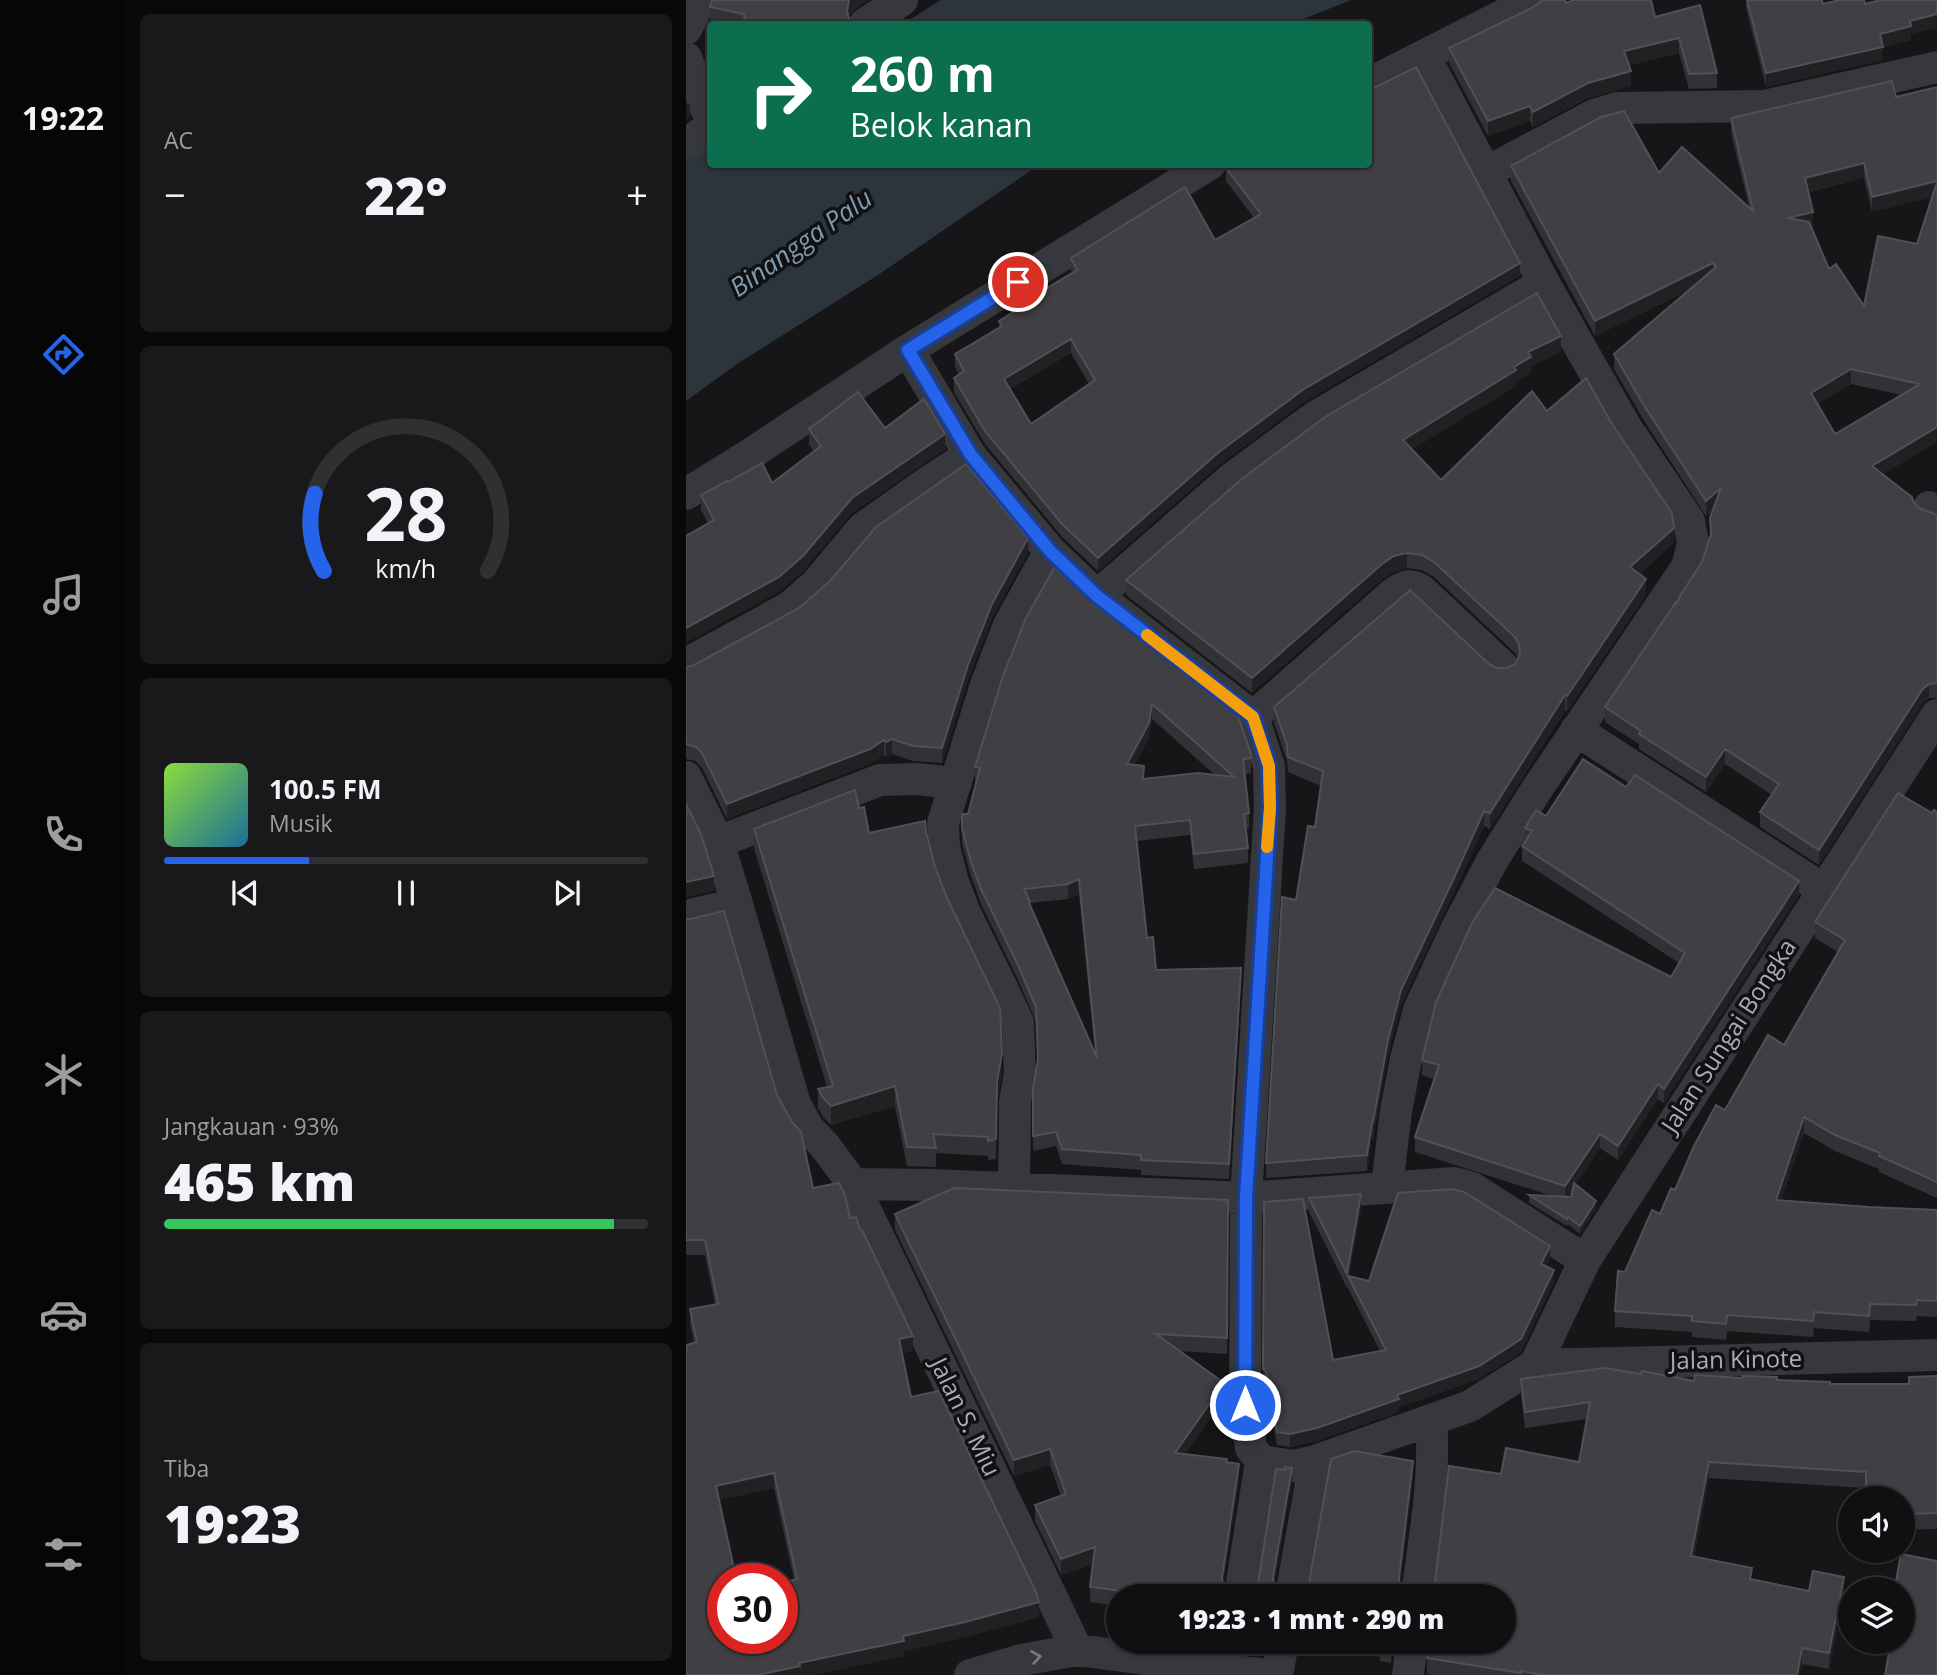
<!DOCTYPE html>
<html lang="id">
<meta charset="utf-8">
<style>
body{margin:0;font-family:"Open Sans",sans-serif;background:#19191b;color:#f1f3f6;height:100vh;display:flex;flex-direction:column;font-size:26px;white-space:nowrap}
*{box-sizing:border-box;margin:0}
p{font-size:23px;color:#9c9d9f}
.icon{flex:none;width:38px;height:38px;fill:none;stroke:currentColor;stroke-width:2;stroke-linecap:round;stroke-linejoin:round}
.map{position:relative;flex:1;overflow:hidden}
.drawer{display:flex;flex-direction:column;gap:14px;padding:14px;background:#09090a;width:560px}
.drawer>*{flex:none}
.hud{position:absolute;left:21px;top:21px;width:665px;height:147px;border-radius:7px;box-shadow:0 2px 5px #0004,0 0 0 2px #303032;background:#0b6e4f;color:#fff;overflow:hidden}
.fabs{position:absolute;left:1152px;top:1486px;display:grid;gap:14px}
.fabs a{display:grid;place-items:center;width:77px;height:77px;border-radius:50%;background:#101012;box-shadow:0 2px 5px #0004,0 0 0 2px #303032;font-size:35px}
.speed{position:absolute;left:21px;top:1563px;display:flex;gap:14px;font-size:35px;font-weight:700;text-align:center}
.speed>*{display:grid;place-content:center;width:91px;height:91px;border-radius:50%;background:#101012;box-shadow:0 2px 5px #0004,0 0 0 2px #303032;line-height:1}
.speed .limit{border:10px solid #d22;background:#fff;color:#111}
.pin{position:absolute;display:grid;place-items:center;width:60px;height:60px;color:#fff;margin:-30px;border:4px solid #fff;border-radius:50%;box-shadow:0 2px 7px #0007}
.me{position:absolute;width:77px;margin:-38px;rotate:0deg;stroke-linejoin:round;filter:drop-shadow(0 0 5px #0008)}
.turn{display:flex;align-items:center;gap:24px;height:147px;padding:0 28px;font-size:32px}
.turn .icon{width:91px;height:91px;stroke-width:2.5}
.turn b{display:block;font-size:49px;line-height:60px}
.big{font-size:52px;font-weight:800;line-height:1.1}
.drawer .tile{flex:1;display:flex;flex-direction:column;justify-content:center;gap:10px;min-width:0;padding:0 24px;border-radius:10px;background:#19191b}
.drawer .dial{align-items:center;gap:0}
.dial svg{height:182px;overflow:visible;fill:none;stroke:#303032;stroke-width:7;stroke-linecap:round;text-anchor:middle}
.dial text{fill:#f1f3f6;stroke:none}
.song{display:flex;align-items:center;gap:21px}
.cover{width:84px;height:84px;border-radius:10px;background:linear-gradient(135deg,hsl(90 70% 55%),hsl(200 70% 35%))}
.played{height:7px;border-radius:4px;background:linear-gradient(90deg,#2563eb 30%,#303032 30%)}
.keys{display:flex;justify-content:space-around;direction:ltr}
.heat{display:flex;justify-content:space-between;align-items:center;font-size:38px;direction:ltr}
.charge{height:10px;border-radius:5px;background:linear-gradient(90deg,#34c759 93%,#303032 0)}
.trip{position:absolute;left:420px;top:1584px;width:410px;height:70px;border-radius:35px;background:#101012;box-shadow:0 2px 5px #0004,0 0 0 2px #303032;font-weight:800;line-height:70px;text-align:center}
main{display:flex;flex:1;min-height:0}
.menu{display:flex;flex-direction:column;width:126px;justify-content:space-around;align-items:center;background:#060607;color:#9c9d9f}
.menu .icon{width:49px;height:49px}
.menu .on{color:#2563eb}
.menu b{font-size:32px;color:#f1f3f6}
.map>svg:first-child{display:block}
</style>
<main>
<nav class="menu">
<b>19:22</b>
<svg class="icon on" aria-label="directions" viewBox="0 0 24 24"><path d="M12 3l9 9-9 9-9-9zM9 14v-3h6M13 9l2 2-2 2"/></svg>
<svg class="icon" aria-label="music" viewBox="0 0 24 24"><path d="M9 18V5l10-2v13"/><circle cx="6" cy="18" r="3"/><circle cx="16" cy="16" r="3"/></svg>
<svg class="icon" aria-label="phone" viewBox="0 0 24 24"><path d="M5 4h4l2 5-3 2q2 4 5 5l2-3 5 2v4C11 20 4 13 5 4z"/></svg>
<svg class="icon" aria-label="climate" viewBox="0 0 24 24"><path d="M12 3v18M4 7l16 10M4 17L20 7"/></svg>
<svg class="icon" aria-label="car" viewBox="0 0 24 24"><path d="M5 17H2v-5l4-1 3-4h7l3 4 3 1v5h-3M9 17h6M6 11h13"/><circle cx="7" cy="17" r="2"/><circle cx="17" cy="17" r="2"/></svg>
<svg class="icon" aria-label="filters" viewBox="0 0 24 24"><path d="M4 7h16M4 17h16"/><circle cx="9" cy="7" r="2"/><circle cx="15" cy="17" r="2"/></svg>
</nav>
<section class="drawer">
<div class="tile"><p>AC</p>
<div class="heat"><a>−</a><b class="big">22°</b><a>+</a></div>
</div>
<div class="tile dial"><svg viewBox="0 0 100 80">
<path d="M14 69A42 42 0 1 1 86 69"/>
<path d="M14 69A42 42 0 0 1 10 35" stroke="#2563eb"/>
<text x="50" y="56" font-size="32" font-weight="700">28</text>
<text x="50" y="72" font-size="11">km/h</text>
</svg></div>
<div class="tile">
<div class="song"><i class="cover"></i><div><b>100.5 FM</b><p>Musik</p></div></div>
<div class="played"></div>
<div class="keys"><svg class="icon" aria-label="previous" viewBox="0 0 24 24"><path d="M18 5L8 12l10 7zM5 5v14"/></svg><svg class="icon" aria-label="pause" viewBox="0 0 24 24"><path d="M8 5v14M16 5v14"/></svg><svg class="icon" aria-label="next" viewBox="0 0 24 24"><path d="M6 5l10 7-10 7zM19 5v14"/></svg></div>
</div>
<div class="tile"><p>Jangkauan · 93%</p><b class="big">465 km</b><div class="charge"></div></div>
<div class="tile"><p>Tiba</p><b class="big">19:23</b></div>
</section>
<div class="map">
<svg width="1251" height="1675" viewBox="0 0 1251 1675">
<rect width="100%" height="100%" fill="#161618"/>
<path fill="#2c353c" d="M255,0H665L605,24H217Z
M24,139V164L353,165L192,275L51,364L0,401V153Z"/>
<g fill="none" stroke-linecap="round" stroke-linejoin="round">
<path stroke="#37383d" stroke-width="32" d="M179,24L216,0
M0,29L9,11L11,0
M0,58L24,118
M682,84L847,0
M0,144L24,127
M801,172L908,115L931,108L1078,106L1251,67
M222,350L284,455L364,551L411,596L567,717L583,766L584,808L560,1198L559,1405L565,1448L575,1461L608,1466L629,1461L784,1406L849,1365L1251,1355
M0,494L63,455L222,350L524,164
M1243,507L1251,512
M411,596L545,479L629,417L858,283
M0,664L104,607L130,584L177,528L235,487L284,455
M567,717L708,593C719,586 725,583 736,591L816,666
M890,730L1138,890
M0,777L32,842L194,780L230,779L270,783
M32,842L51,904
M0,916L51,904L109,1104L122,1128L139,1146L167,1184L245,1185L560,1198L768,1183L786,1188L899,1260
M167,1184L391,1650
M701,1186L710,1111L720,1059L733,1010L770,930L806,861L851,789L1001,567L1007,544L1003,521L941,429L890,340L858,283L739,57
M328,1188L329,1102L334,1074L332,1023L316,988L278,911L267,882L258,847L257,823L300,685L323,625L364,551
M849,1365L899,1260L1251,715
M554,1596L575,1461
M605,1596L629,1461
M731,1596C738,1538 750,1479 745,1420
M543,1670L547,1642
M284,1675L335,1660L391,1650L582,1675
M591,1675L597,1642
M722,1675L726,1642"/>
</g>
<path fill="#323236" fill-rule="evenodd" d="M26,0H182L169,9L163,15V19L169,24H39L24,22V7Z
M1060,0H1136L1137,4H1179L1225,34V40L1197,47V60L1080,87L1060,8Z
M880,3L969,17L1031,73V88L1003,89L993,53L943,65L945,86L902,98L847,127L844,121L802,136L763,63V48Z
M1251,87V442L1197,474L1233,508L1251,515V698H1243L1236,705L1133,865L1074,827V812L1086,795L1039,764L1020,792L953,749V744L919,722V707L991,603L1016,562L1024,537V518L1026,511L1020,516L957,419L928,369V354L1003,290L909,336L825,181V166L973,173L1063,207L1045,133V118L1210,97ZM1178,178L1186,212L1246,197L1231,244L1178,306L1143,269L1125,227H1127L1122,192ZM1165,384L1215,395L1149,434L1131,404Z
M540,168L834,276L618,402L533,465L412,571L377,538L299,444L268,392V378L273,375L269,367V354L313,328V321L348,299V296L386,273L385,271V258L529,240L568,218L540,181ZM385,353L403,384L345,424L324,389Z
M875,352L845,366V373L830,382V386L726,449L755,480L861,411L988,543L953,574L960,595L888,701L881,711H879L804,829L798,826L768,893L715,1005L702,1055L687,1138L686,1137L681,1171L580,1178V1163L610,900L629,827L635,786L602,772L601,761L588,723V707L803,664L811,668H821L829,664L832,658L829,653L748,577L736,570L721,568L708,572L696,579L566,693L440,595V580L557,478Z
M199,428L259,449L166,513L117,571L93,592L22,523L15,510V495L42,482L86,483L128,452L123,444V429Z
M342,553L306,618L282,680L256,763L227,761L206,754L200,757L198,755L184,764L41,819L16,768L10,761L0,759V667L8,665Z
M340,618L565,754V773L559,774L563,813V828L560,829L562,848V863L508,869L504,835L451,841L461,938L470,970L555,983L543,1179L455,1175V1170L376,1164L370,1146L347,1151V1089L352,1062L350,1022L332,980L295,904L285,876L276,844V814H282L290,782H289V767ZM466,719L529,775L458,779L448,765L463,738ZM393,894L409,1054L344,906V903L382,899Z
M940,787L1113,895L978,1103L972,1099L932,1160L914,1148L889,1185L910,1209L894,1234L882,1224L881,1226L843,1203V1195L866,1196L729,1152V1137L748,1079L736,1075V1060L985,977L993,963L836,861V846L839,842V828L860,816ZM887,1189L885,1197H881Z
M173,808L183,833L240,832L249,867L316,1073L311,1102L310,1159L302,1160V1156L250,1153V1167L221,1166L209,1106L145,1125L137,1117L132,1108V1089L141,1087L68,848V829Z
M1251,812V1198L1193,1172V1169L1149,1151L1118,1133L1095,1200L1183,1207L1251,1210V1317L1231,1316L1230,1321L1184,1320L1183,1332L1128,1328L1127,1337L1041,1331L1040,1340L1006,1337V1332L929,1327V1311L939,1272L974,1214L1039,1110L1098,1045L1152,952L1129,938V922L1246,813Z
M0,919L91,1095L127,1188L164,1218L174,1230L227,1351L216,1353L225,1397L353,1617L279,1637L218,1651V1656L0,1675L8,1343L4,1324V1309L29,1304L19,1255H0ZM88,1488L108,1580L37,1638L33,1500Z
M623,1198L675,1208L663,1276L683,1281L864,1259L860,1266L868,1282L835,1352L793,1379L713,1407V1412L631,1441L604,1447L591,1445L579,1381L577,1382L578,1202L647,1360L694,1351L662,1288V1285L661,1288L623,1212Z
M542,1200L541,1354L494,1351L538,1399L499,1454L541,1462L553,1480L537,1586L543,1595L546,1596H432V1606L404,1602V1587L407,1564L375,1575L349,1521V1505L375,1496L364,1465L328,1476L209,1230V1214Z
M955,1374L1008,1381L1091,1380L1144,1384H1223L1251,1376V1529L1216,1530V1498L1180,1488L1023,1478L1008,1557L1066,1579L1123,1591L1158,1593L1143,1669L1116,1664L1113,1675H749L741,1674V1658L817,1642L746,1591L815,1474L893,1462L901,1419L839,1428L835,1395V1379Z
M615,1642H708L705,1663L694,1661V1657L615,1645Z"/>
<path fill="#212124" d="M163,0H182L169,9L163,15L161,24V11Z
M1251,14V28L1225,34V40L1197,47V60L1080,87V73L1194,34L1224,21Z
M993,38V53L938,66V51Z
M945,71V86L902,98L847,127V112L902,83Z
M4,103V117L0,120V107Z
M844,106V121L802,136V121Z
M1178,163V178L1119,192V178Z
M1251,181V196L1186,212V197Z
M1127,212V227L1102,233V218Z
M834,263V276L618,402L533,465L412,571V558L533,452L618,389Z
M1027,263V278L909,336V321Z
M875,336V352L845,366V373L830,382V386L717,455V440L828,367L842,352Z
M385,339V353L318,392V379Z
M1165,369V384L1125,408V393Z
M1251,427V442L1186,481V466Z
M259,434V449L166,513L117,571L93,592L0,643V628L166,498Z
M1035,488V503L1020,516V501Z
M988,528V543L944,583V567Z
M342,538V553L306,618L282,680L256,763V748L282,665L306,604Z
M721,553V568L708,572L696,579L566,693V678L696,564L708,556Z
M960,579V595L881,711V696Z
M1243,684V698L1236,705L1133,865V850L1236,690Z
M879,695V711L804,829V813Z
M466,704V719L463,738L441,779V764Z
M206,739V754L200,757V742Z
M198,740V755L184,764L41,819V804Z
M1039,749V764L1020,792V777Z
M798,811V826L768,893L715,1005L702,1055L687,1138V1122L702,1040L715,990Z
M28,876V891L0,897V882Z
M393,879V894L382,899V884Z
M1113,881V895L978,1103V1089Z
M555,968V983L543,1179V1164Z
M316,1053V1073L311,1102L310,1159L311,1082Z
M972,1084V1099L932,1160V1146Z
M209,1086V1106L145,1125V1106Z
M1118,1117V1133L1090,1216V1200Z
M686,1122V1137L681,1171V1155Z
M914,1134V1148L879,1200V1186Z
M675,1194V1208L663,1278L662,1276L661,1288V1274Z
M910,1201V1209L894,1234V1226Z
M864,1246V1259L855,1276V1264Z
M868,1270V1282L835,1352L793,1379L713,1407V1412L631,1441L604,1447V1434L711,1395Z
M227,1336V1351L213,1354V1339Z
M538,1383V1399L489,1469V1453Z
M364,1449V1465L328,1476V1460Z
M727,1461V1477L713,1594V1578Z
M1023,1462V1478L1005,1572V1556Z
M553,1464V1480L536,1594V1578Z
M606,1468V1484L587,1593V1577Z
M88,1473V1488L30,1501V1486Z
M409,1547V1563L375,1575V1559Z
M1158,1577V1593L1143,1669V1653Z
M353,1602V1617L279,1637L218,1651V1656L129,1675H72L217,1636Z
M706,1642H708L705,1663V1647Z
M1116,1648V1664L1113,1675H1111Z"/>
<path fill="#3f3f44" stroke="#4f5156" stroke-width="2" fill-rule="evenodd" d="M26,0H163L161,11L163,19L169,24L108,22V24H59L58,14L24,7Z
M857,0H879L880,3L888,0H965L969,17L1014,5L1031,73L1003,74L993,38L938,51L945,71L902,83L847,112L844,106L802,121L763,48L844,9Z
M1061,0H1136L1137,4L1154,0H1178L1179,4L1194,0H1251V14L1224,21L1225,26L1194,34L1197,47L1080,73Z
M730,67L834,263L618,389L533,452L412,558L377,525L299,431L268,378L278,371L269,354L316,326L313,321L349,298L348,296L391,270L385,258L499,187L529,240L575,214L540,168L545,164H682V89L690,87ZM385,339L409,380L345,424L318,379Z
M1206,81L1210,97L1251,87V181L1186,197L1178,163L1119,178L1127,212L1102,218L1123,222L1143,269L1150,264L1178,306L1192,236L1231,244L1251,182V427L1186,466L1226,497L1227,501L1233,508L1251,515V683L1243,684L1236,690L1133,850L1074,812L1093,784L1039,749L1020,777L953,734L955,731L919,707L990,602L991,603L994,596L1016,562L1025,534L1024,518L1035,488L1020,501L957,404L928,354L1030,267L1027,263L909,321L825,166L915,117L938,111L973,173L996,147L1067,211L1045,118ZM1165,369L1234,384L1149,434L1125,393Z
M851,293L875,336L842,352L845,357L828,367L830,370L717,440L755,480L846,391L861,411L900,378L926,424L986,513L988,528L944,567L960,579L888,686L881,696L879,695L804,813L798,811L768,878L715,990L702,1040L687,1122H686L681,1155L580,1163L596,897L610,900L622,826L629,827L637,771L602,757L601,745L588,707L724,590L803,664L811,668H821L829,664L834,654L833,645L829,637L748,562L736,555L721,553L708,556L696,564L566,678L440,580L557,478L639,417Z
M172,392L199,428L238,399L259,434L166,498L117,556L93,577L0,628V536L28,520L15,495L41,481L42,482L76,463L86,483L135,446L123,429Z
M280,464L342,538L306,604L282,665L256,748L227,746L206,739L200,742L198,740L184,749L41,804L16,753L10,747L0,744V667L8,665L113,608L144,581L190,527Z
M369,566L400,596L551,713L565,754V758L557,759L563,813L558,814L562,848L508,854L504,820L449,826L461,938L467,937L470,970L555,968L543,1164L455,1160V1155L376,1149L370,1132L347,1136V1089L352,1059L350,1007L332,965L295,889L285,862L276,829V814H282L294,768L289,767L317,676L340,618ZM466,704L526,757L548,777L512,773L457,779L458,766L441,764L463,723ZM393,879L411,1058L343,903L344,902L338,889L382,884Z
M897,759L940,787L949,775L1113,881L978,1089L972,1084L932,1146L914,1134L879,1186L729,1137L753,1065L736,1060L750,1002L786,923L809,888L985,977L999,953L836,846L846,831L839,828L850,810L860,816Z
M169,790L173,808L178,807L183,833L239,821L240,832L249,867L261,898L314,1008L316,1053L311,1082L310,1139L302,1141V1137L247,1134L250,1148L221,1147L209,1086L145,1106L137,1098L132,1089L147,1086L68,829Z
M1212,793L1246,813L1248,810L1251,812V1182L1193,1156L1194,1153L1149,1135L1118,1117L1090,1200L1183,1207L1251,1210V1301L1231,1300L1230,1305L1184,1304L1183,1316L1128,1312L1127,1321L1041,1315L1040,1324L1006,1321V1316L929,1311L932,1271L939,1272L966,1210L974,1214L985,1188L989,1190L1008,1146L1030,1105L1039,1110L1082,1035L1098,1045L1159,940L1129,922Z
M0,804L15,834L28,876L0,882Z
M38,911L91,1095L106,1122L115,1132L127,1188L153,1183L159,1195L164,1218L170,1217L174,1230H176L227,1336L213,1339L225,1397L253,1391L350,1592L353,1602L279,1622L217,1636L218,1641L113,1663L114,1666L72,1675H0V1345L11,1342L4,1309L32,1304L19,1240H0V919H4ZM88,1473L111,1579L96,1583V1638H37V1578H50L30,1486Z
M888,1183L910,1201L894,1226L882,1217L881,1219L843,1195L885,1197Z
M268,1188L542,1200L541,1338L470,1334L538,1383L489,1453L541,1459L540,1462L553,1464L536,1578L537,1587L543,1595L546,1596H477L404,1587L409,1547L375,1559L349,1505L380,1494L364,1449L328,1460L209,1214Z
M766,1189L778,1192L864,1246L855,1264L868,1270L835,1339L793,1366L711,1395L713,1399L631,1428L604,1434L591,1432L579,1368L577,1369L578,1202L617,1199L647,1360L700,1350L662,1276L683,1281L712,1193Z
M675,1194L661,1274L623,1198Z
M919,1368L955,1374L956,1371L1008,1381L1009,1375L1056,1378L1057,1376L1091,1377V1380L1144,1382V1384H1223V1377L1251,1376V1513L1216,1514V1498H1180V1472L1023,1462L1005,1556L1066,1568L1064,1579L1123,1591L1127,1571L1158,1577L1143,1653L1116,1648L1111,1675H857L835,1671V1673L741,1658L743,1642H817V1596H740L746,1591L749,1582L763,1466L815,1474L820,1448L893,1462L904,1402L839,1412L835,1379Z
M668,1451L727,1461L713,1578L714,1588L720,1595L723,1596H613L619,1592L623,1583L645,1459Z
M599,1467L606,1468L587,1577L588,1586L594,1595L597,1596H563L568,1592L572,1584L590,1469L599,1470Z
M1215,1554L1251,1561V1675H1199L1205,1642H1216V1589L1209,1587Z
M694,1642H706L705,1647L694,1645Z"/>
<defs><path id="oneway-chevron" d="M-2-3.5L2.5 0L-2 3.5" fill="none" stroke-width="1.6" stroke-linecap="round" stroke-linejoin="round" transform="scale(1.75)"/></defs>
<use stroke="#757881" href="#oneway-chevron" transform="translate(350 1657) rotate(-9)"/>
<g fill="none" stroke-linecap="round" stroke-linejoin="round">
<defs>
<path id="route" d="M332,282L222,350L285,455L364,551L411,596L567,717L583,766L584,808L560,1198L559,1405"/>
</defs>
<use href="#route" stroke="#184099" stroke-width="18"/>
<use href="#route" stroke="#2563eb" stroke-width="12"/>
<path stroke="#f59e0b" stroke-width="12" d="M461,635L567,717L583,766L584,808L581,847"/>
</g>
<g text-anchor="middle" stroke-width="7" stroke-linejoin="round" paint-order="stroke">
<g font-size="24" fill="#a8adb8" stroke="#111113">
<text transform="translate(1043 1036) rotate(-57)" y="8">Jalan Sungai Bongka</text>
<text transform="translate(1050 1360) rotate(-1)" y="8">Jalan Kinote</text>
<text transform="translate(279 1417) rotate(64)" y="8">Jalan S. Miu</text>
</g>
<g font-size="26" font-style="italic" fill="#7f9bb3" stroke="#111113">
<text transform="translate(115 243) rotate(-35)" y="9">Binangga Palu</text>
</g>
</g>
</svg>
<div class="fabs">
<a><svg class="icon" aria-label="sound" viewBox="0 0 24 24"><path d="M4 9h4l5-4v14l-5-4H4zM17 9q2 3 0 6"/></svg></a>
<a><svg class="icon" aria-label="layers" viewBox="0 0 24 24"><path d="M12 4l9 5-9 5-9-5zM3 14l9 5 9-5"/></svg></a>
</div>
<div class="speed"><div class="limit">30</div></div>
<div class="pin" style="left:332px;top:282px;background:#d93025"><svg class="icon" aria-label="arrive" viewBox="0 0 24 24"><path d="M6 21V4h12l-3 4 3 4H6"/></svg></div>
<svg class="me" style="left:559px;top:1405px" viewBox="-20 -20 40 40"><circle r="17" fill="#2563eb" stroke="#fff" stroke-width="3"/><path d="M0-11L8 9 0 5-8 9z" fill="#fff"/></svg>
<div class="trip">19:23 · 1 mnt · 290 m</div>
<div class="hud">
<div class="turn"><svg class="icon" aria-label="right" viewBox="0 0 24 24"><path d="M7 20v-9h11M14 6l5 5-5 5"/></svg><div><b>260 m</b>Belok kanan</div></div>
</div>
</div>
</main>
